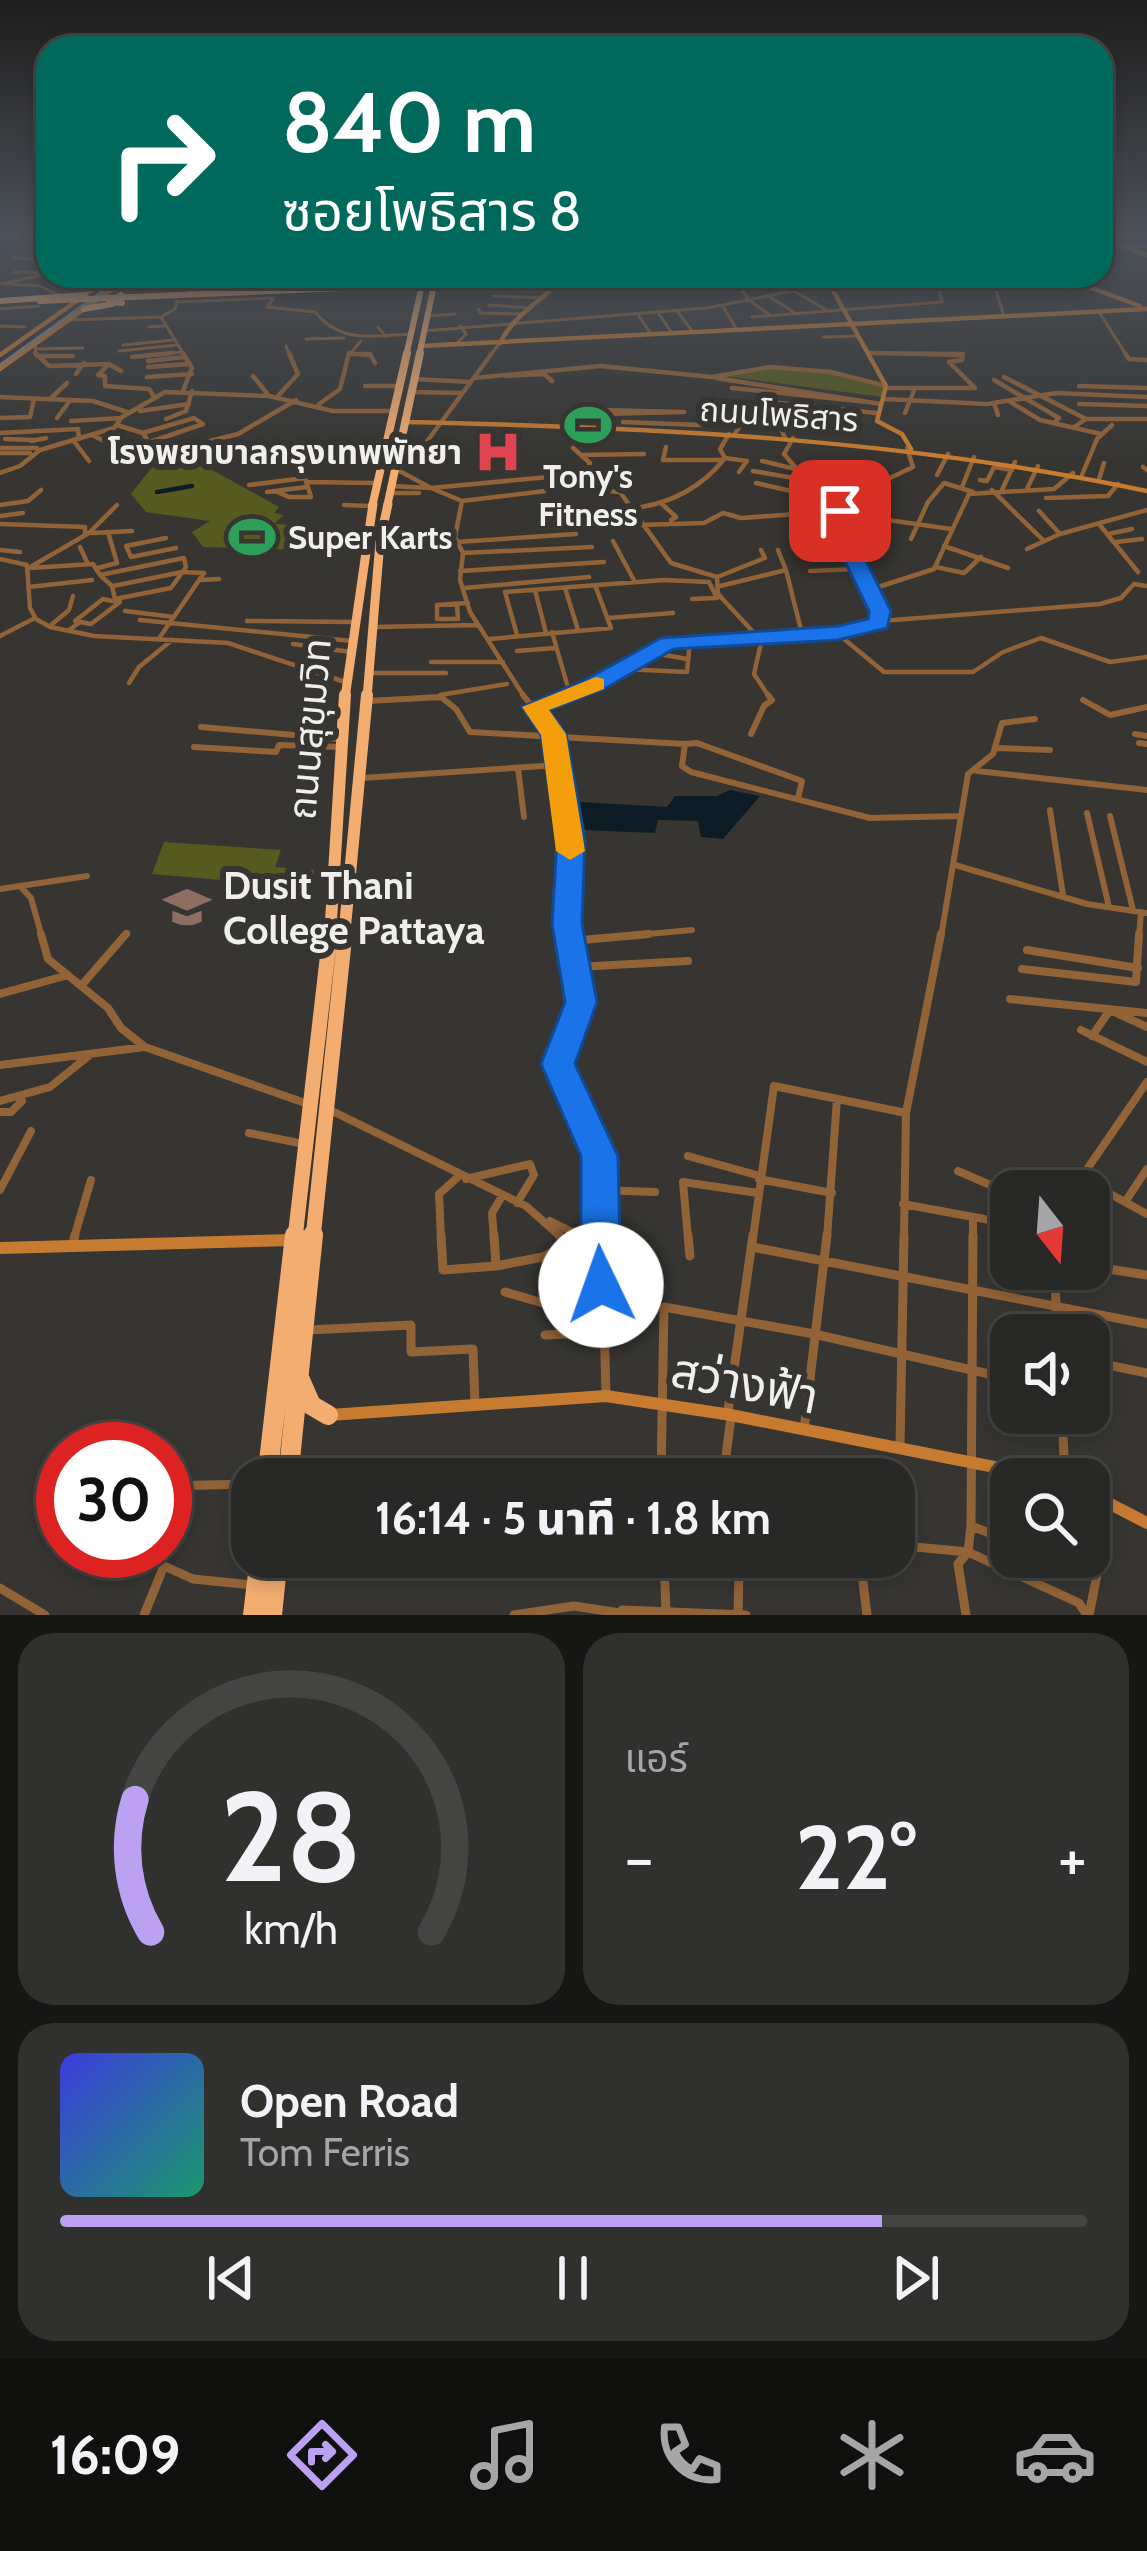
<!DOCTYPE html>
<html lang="th">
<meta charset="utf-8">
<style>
body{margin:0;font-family:Cabin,"Noto Sans Thai",sans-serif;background:#30302e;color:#f1f3f6;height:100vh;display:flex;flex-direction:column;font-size:45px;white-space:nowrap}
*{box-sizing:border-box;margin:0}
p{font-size:39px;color:#a5a6a7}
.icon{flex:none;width:66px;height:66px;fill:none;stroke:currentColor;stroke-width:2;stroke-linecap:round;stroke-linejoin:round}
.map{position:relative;height:1615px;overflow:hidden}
.panel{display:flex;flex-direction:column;gap:18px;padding:18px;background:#161615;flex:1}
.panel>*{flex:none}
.top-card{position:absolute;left:36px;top:36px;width:1077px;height:252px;border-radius:36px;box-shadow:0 6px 18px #0003,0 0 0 3px #444443;background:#00695c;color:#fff;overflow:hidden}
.needle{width:78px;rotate:163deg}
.tools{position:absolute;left:990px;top:1170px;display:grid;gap:24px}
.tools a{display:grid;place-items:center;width:120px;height:120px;border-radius:24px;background:#282826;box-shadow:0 6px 18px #0003,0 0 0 3px #444443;font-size:60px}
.speed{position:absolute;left:36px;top:1422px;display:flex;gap:24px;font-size:60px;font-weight:700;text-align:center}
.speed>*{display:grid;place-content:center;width:156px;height:156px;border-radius:50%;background:#282826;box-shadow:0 6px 18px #0003,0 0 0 3px #444443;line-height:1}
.speed .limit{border:18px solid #d22;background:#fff;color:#111}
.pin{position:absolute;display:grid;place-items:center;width:102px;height:102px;color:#fff;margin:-51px;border-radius:24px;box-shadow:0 6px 18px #0006}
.me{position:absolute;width:132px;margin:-66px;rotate:357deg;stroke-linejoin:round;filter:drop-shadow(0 0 9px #0008)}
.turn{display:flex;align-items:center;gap:42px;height:252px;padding:0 48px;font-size:54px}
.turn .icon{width:156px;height:156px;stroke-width:2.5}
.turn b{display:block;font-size:84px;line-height:102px}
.big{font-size:90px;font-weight:800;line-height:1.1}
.panel .widget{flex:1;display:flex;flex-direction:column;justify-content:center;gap:18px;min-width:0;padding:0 42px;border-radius:36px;background:#30302e}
.panel .dial{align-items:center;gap:0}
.dial svg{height:312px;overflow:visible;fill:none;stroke:#444443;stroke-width:7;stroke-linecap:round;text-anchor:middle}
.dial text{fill:#f1f3f6;stroke:none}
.song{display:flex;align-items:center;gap:36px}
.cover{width:144px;height:144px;border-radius:18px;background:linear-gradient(135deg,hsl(240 70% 55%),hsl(160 70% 35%))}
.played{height:12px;border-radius:6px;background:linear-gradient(90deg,#bca0f2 80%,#444443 80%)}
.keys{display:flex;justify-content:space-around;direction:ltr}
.heat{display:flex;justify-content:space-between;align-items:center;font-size:66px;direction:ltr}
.panel .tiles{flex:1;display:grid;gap:18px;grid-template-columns:1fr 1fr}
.widget:last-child{grid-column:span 2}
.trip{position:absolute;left:231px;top:1458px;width:684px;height:120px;border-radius:36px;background:#282826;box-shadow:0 6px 18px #0003,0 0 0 3px #444443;font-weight:800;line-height:120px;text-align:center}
.tab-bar{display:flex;height:192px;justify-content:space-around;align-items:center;background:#10100f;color:#a5a6a7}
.tab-bar .icon{width:84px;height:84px}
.tab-bar .selected{color:#bca0f2}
.tab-bar b{font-size:54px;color:#f1f3f6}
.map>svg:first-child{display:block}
</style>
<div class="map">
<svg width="1147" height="1615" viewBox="0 0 1147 1615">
<rect width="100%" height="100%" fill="#363532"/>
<path fill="#575a1e" d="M771,369L831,374L884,387L882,397L724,376Z
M168,461L207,467L279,507L274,513L284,515L274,524L314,526L302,550L203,547L192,532L210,521L146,512L131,494L152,467Z
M164,842L281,850L275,867L314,870L312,888L152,874Z"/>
<path fill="#0d1c24" d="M730,790L760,796L723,839L701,837L698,821L658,820L655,833L584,830L580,802L667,807L675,796H717Z"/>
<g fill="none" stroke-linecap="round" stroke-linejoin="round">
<path stroke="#0d1c24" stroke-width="4.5" d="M157,492L192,486"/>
<path stroke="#936338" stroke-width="3" d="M1103,239L1147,235
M1101,245L1117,244
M1127,247L1147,246
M14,272L42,273
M726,276L748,297
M767,276L780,292
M991,276L1004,316
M292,280L337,276
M559,282H572
M2,284L46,274L47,262L13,257
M6,284L40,286L60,296
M829,284L905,276L926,288
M490,290H550
M191,291L201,276
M265,291L283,276
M794,291L828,311
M493,296L546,298
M768,296L797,314
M274,298L267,307L315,312C341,344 373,336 411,334
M746,298L771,316
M177,301L175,309L161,317L185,356
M177,302L274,298
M489,305L530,308
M722,305L737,330
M0,309L39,306
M478,309L481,313L520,314
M677,311L693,332
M1099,312L1127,356
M659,314L672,333
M427,316L455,314
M639,316L651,334
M752,317L942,302L939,288
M69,320L161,317
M0,326L25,327
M149,327L165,326
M378,327L386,337
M423,331L707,308L798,290L811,282L808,276
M823,337L857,336
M306,339L344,338
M35,344L36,356
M456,344L466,334L460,326
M123,345L174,340
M286,346L290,356
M37,349L83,348
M119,351L177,345
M868,353L963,356
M349,354L371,356
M142,356L182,352
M348,356L361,341
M490,356L498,345"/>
<path stroke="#936338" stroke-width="4.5" d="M35,353L49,366L109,364L98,375L105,376V386L149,389L153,395
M183,353L192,368L183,391
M868,353L963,354L962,360L949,362L975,388
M1125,353L1129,359L1147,360
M349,354H370L375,363
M40,356H73
M132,357L172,353
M148,361L184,357
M109,364L121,371
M148,367L189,364
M76,374L84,363
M253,376L269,396
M505,376L544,374L552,381
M147,377L192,374
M1004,377L1086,419L1074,427
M474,378L601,366L712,377L770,367L831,372L886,386
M716,378L881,404
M415,379L471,382
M994,380L1059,418L1056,421
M365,386H399
M1079,386L1147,388
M732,388L868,402
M886,388H975
M411,392L461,393
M278,396L298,374L289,353
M0,397L93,401L127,412
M51,398L67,383
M885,399L987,404L1056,393L1147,397
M1009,401L1040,420L1101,434
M769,402L876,413
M994,403L998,415
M319,404L340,389L349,353
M1079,404L1147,406
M140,411L189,404
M905,413L915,388
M597,414L684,412L598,410
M0,418L30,417L34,399
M57,418L69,402
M166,419L186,411L192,391
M1086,419H1147
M71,421L121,418
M623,422L700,425
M754,424L781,429L785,438
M117,425L143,433L149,443L139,463
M0,433L78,429L79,439
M143,433L194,418L203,424
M92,435L114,446
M734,435L742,422L754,424L767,407
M793,438L784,454L811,486L836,499L841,529L865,586L872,589
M5,439L33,440
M73,440L89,461
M31,441L46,438
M157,441L195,446
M150,442L203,424
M202,443L238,434L296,400
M666,447L663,460H721
M0,448H37
M573,448L590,463L582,487
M121,450L147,445
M146,451L195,457
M301,452L384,446
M0,453H30
M417,455L492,353
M581,455L644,454
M725,458L747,461L739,472
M762,461L795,469
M1143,467L1147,470
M394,468L431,488L581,474
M753,471L805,480
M0,473L20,466L40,450L114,428L122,417L165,392L269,396L333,411H393
M937,475L948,454
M1082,475L1097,439L1112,425
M1099,479L1104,463
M980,480L987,481L994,467L1012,470
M306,482L375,483
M756,483L804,494L815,489
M249,485L305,478L311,497H289L275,491
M390,486L431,488L462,501L455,537L463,553L460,580L470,612L525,698
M871,487L913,467L907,448
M962,487L974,457
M1027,489L1038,466
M992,490L1043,540
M1002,490L1015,462
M267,492L307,487
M388,493H419
M1046,498L1108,496L1118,484
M462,501L570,488L620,492L671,563L717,577L718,594L756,635
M662,504L676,517L671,520
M0,505L28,501L41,490
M344,505L370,506
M628,509C668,505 700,490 725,458L720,449L729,434
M558,511L588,510
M1039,511L1060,534
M0,516L23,513
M584,520L633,516
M888,520L951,529
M0,524L85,527V533
M1099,524L1138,572
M640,525L704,523L723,513L741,518L840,511
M92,533L132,531
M1108,534L1132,529
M166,538L126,546L131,557L176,548
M911,539L928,502L944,483L973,492
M613,541L635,582
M457,542L576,534L568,511
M1116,542L1142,539
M944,546L1008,568
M80,547L88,564
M1027,549L1060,534L1147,510
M0,550L20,552
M778,550L786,570
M463,553L592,547
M184,558L186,567L171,588L115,599L112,586L100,575Z
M0,559L27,565L30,608L36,619L50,627L94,636L228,643L345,682
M32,566L89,533L117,505
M936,567L964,573L981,557
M29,568L93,564L100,575
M98,568L117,563L108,532
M460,571L604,562
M810,571L858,569
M717,577L765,558L761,550
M200,580L219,579
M113,586L182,572L204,573
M720,586L786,570L802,634
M29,587L92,580
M464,588L589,577
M565,588L578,630
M535,590L546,633
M457,604L458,619H437V605L468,603
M125,611L174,617
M608,618L673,613
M140,620L352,641
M247,621L354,622
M881,621L1100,604L1121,598L1134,584L1147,586
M80,622L75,621L103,599L117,602
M51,625L69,610L73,596
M373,627L478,625
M69,630L80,622L91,624L120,602
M552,632L567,684
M763,634L754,674L770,698
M838,634L884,672H973L1003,652L1041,638L1110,662L1147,657
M517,635L505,592L664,580L709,582L717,598L692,599
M0,636L35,618
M160,637L204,573
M490,639L611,628L595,585
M293,644L351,652
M517,651L555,648
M654,653L687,659
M431,662H503
M622,669L687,672L690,641
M367,673H446
M129,683L139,667L172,640
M440,695L507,684
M431,698H442
M559,698L595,684L669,643L838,633L876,625L882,618L872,589L934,569L969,494L1054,489L1073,473"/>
<path stroke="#936338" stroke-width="6" d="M523,695L554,734L571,840L569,937
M1083,700L1110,715L1147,707
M368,701L441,697L456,709L470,732L685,744L682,766L691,772L870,818L960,816
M534,707L567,695
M201,727L339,739
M751,734L764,706L772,700L768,695
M1135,734L1147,736
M1139,743L1147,744
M685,744L697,743L802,781L798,798
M194,747L276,752L279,745L342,747
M997,748L1050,750
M518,768L524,817
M977,771L1147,790
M362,778L559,765
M1050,810L1063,895
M1087,813L1109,907
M1110,816L1133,910
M955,865L1087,904L1147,913
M20,886L87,876
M0,889L20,886L31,898L42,937
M124,937L127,933
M616,937L692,930
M941,937L968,774L993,754L1002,723L1035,719
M1139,937L1141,912"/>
<path stroke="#936338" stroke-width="8" d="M41,934L48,959L108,1008L121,1028L145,1047L308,1104
M569,934L581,1002L558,1064L600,1156L602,1238
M571,941L649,934
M1027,950L1138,968
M576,967L688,961
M1022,969L1136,982L1139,934
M81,986L126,934
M0,994L68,975
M1010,999L1147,1013
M1081,1030L1147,1062
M1092,1036L1110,1010L1147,1027
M0,1065L145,1047
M1147,1082L1081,1178L1147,1214
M0,1101L50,1087L91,1054
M330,1110L526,1206L562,1238
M0,1112H11L22,1101
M249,1133L304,1144
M688,1156L760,1176
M958,1171L1011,1194
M466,1179L530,1164L534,1175L517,1203
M759,1179L832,1193
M0,1190L31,1131
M599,1190L655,1192
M1125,1202L1147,1169
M903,1204L1011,1224
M550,1221L584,1238
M74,1238L91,1180
M441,1238L439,1194L458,1177
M494,1238L492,1213L502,1196
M688,1238L683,1182L758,1193
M753,1238L774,1086L906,1113
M827,1238L837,1099
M904,1238L906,1113L941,934
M973,1238V1217"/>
<path stroke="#936338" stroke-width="9" d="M441,1235L443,1270L496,1266L494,1235
M559,1235L601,1285
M580,1235L599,1248
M602,1235L606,1396
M688,1235L690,1256
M73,1243L75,1235
M752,1247L1147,1324
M496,1266L543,1257L566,1245
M1089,1266L1147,1275
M1054,1269L1058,1335
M505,1292L543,1303L602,1301
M308,1330L411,1325V1352L473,1349L475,1404
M545,1335L604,1332
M1089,1361L1147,1373
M728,1411L753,1235
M1062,1413L1065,1479
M804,1430L827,1235
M900,1446L904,1235
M661,1479L664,1307L814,1334L1011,1379
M723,1479L731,1417
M794,1479L803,1478
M165,1486L252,1484
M971,1526L1011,1541
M894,1545L968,1552L1079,1603L1087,1615
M664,1557L666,1613
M860,1557L867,1615
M1052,1557L1097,1575L1089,1615
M0,1588L45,1615
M622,1610L746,1615
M144,1615L164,1566L193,1579L253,1585
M514,1615L574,1606L633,1615
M738,1615L739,1572L861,1562
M966,1615L958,1564L968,1552L971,1526L973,1235"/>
<path stroke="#c77b30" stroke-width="4.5" d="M1101,238L1147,255
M825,276L886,386L877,421L902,434L911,449
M1059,276L1140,306
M500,343C514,314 544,300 565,276
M420,346L1147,309
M0,355L112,276
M0,369L111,290L132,287L146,276
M404,422C655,427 901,439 1147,491"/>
<path stroke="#c77b30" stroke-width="12" d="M0,1248L292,1240
M330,1415L606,1396L731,1415L1055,1479
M1089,1493L1147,1523"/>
<path stroke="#f3ad70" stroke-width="6" d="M121,295L109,302L122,303
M132,297L414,285
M0,301L85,295
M84,309L112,304
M406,356L424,276
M419,356L436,276"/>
<path stroke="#f3ad70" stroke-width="8" d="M372,507L407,353
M387,507L420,353"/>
<path stroke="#f3ad70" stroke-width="9" d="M345,698L373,504
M367,698L380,541L388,504"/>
<path stroke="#f3ad70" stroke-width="12" d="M330,937L345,695
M344,937L367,695"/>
<path stroke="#f3ad70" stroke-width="15" d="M295,1238L330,934
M313,1238L345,934"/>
<path stroke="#f3ad70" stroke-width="20" d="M300,1380L311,1405L328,1415
M267,1479L295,1235
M288,1479L313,1235
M253,1615L260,1557
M272,1615L278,1557"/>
<path stroke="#8b8a88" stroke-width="3" d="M0,365L124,276"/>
<path stroke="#f3ad70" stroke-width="6" d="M403,288L425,284L431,276
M40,301L132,297"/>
</g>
<linearGradient id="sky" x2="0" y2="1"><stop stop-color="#1e1d1c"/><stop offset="0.51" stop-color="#4c515a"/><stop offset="1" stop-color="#4c515a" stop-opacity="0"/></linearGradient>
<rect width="1147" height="460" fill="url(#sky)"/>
<path fill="#1a73e8" stroke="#114b97" stroke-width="3" d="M840,505L849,511L856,541L891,611L887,628L838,640L674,649L604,689L549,710L566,734L585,840L582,924L597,1002L575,1064L618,1156L621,1285L615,1297L601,1302L587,1297L581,1285V1156L541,1064L565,1002L552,924L557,840L541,735L522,707L587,679L661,638L838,626L868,619L869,611L835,541L830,511Z"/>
<path fill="#f59e0b" d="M596,677L604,679V689L549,710L566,734L585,851L570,860L556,851L541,735L522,707Z"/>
<defs>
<symbol id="stadium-bare" viewBox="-9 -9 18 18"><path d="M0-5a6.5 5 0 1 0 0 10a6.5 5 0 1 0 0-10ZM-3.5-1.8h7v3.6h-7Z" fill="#2e9e5b" stroke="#363532" stroke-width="2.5" paint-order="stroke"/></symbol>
<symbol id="hospital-bare" viewBox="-9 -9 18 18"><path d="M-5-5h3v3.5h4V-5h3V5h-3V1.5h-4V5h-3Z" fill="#e0444e" stroke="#363532" stroke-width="2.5" paint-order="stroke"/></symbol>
<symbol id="university-bare" viewBox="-9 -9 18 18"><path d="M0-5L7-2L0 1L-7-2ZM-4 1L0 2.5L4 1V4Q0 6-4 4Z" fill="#8d6e63" stroke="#363532" stroke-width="2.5" paint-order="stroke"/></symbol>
</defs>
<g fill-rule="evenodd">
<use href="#stadium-bare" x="555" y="392" width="66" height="66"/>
<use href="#hospital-bare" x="465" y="419" width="66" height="66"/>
<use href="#stadium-bare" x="219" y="504" width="66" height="66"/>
<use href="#university-bare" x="154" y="874" width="66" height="66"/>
</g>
<g text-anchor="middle" stroke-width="12" stroke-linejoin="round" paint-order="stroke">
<g font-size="33" fill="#f0efee" stroke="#363532">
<text transform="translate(779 414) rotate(4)" y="12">ถนนโพธิสาร</text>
</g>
<g font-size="33" font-weight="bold" fill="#f0efee" stroke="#363532" text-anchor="end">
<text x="462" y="464">โรงพยาบาลกรุงเทพพัทยา</text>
<text x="588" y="488" text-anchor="middle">Tony's<tspan x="588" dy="38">Fitness</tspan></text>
<text x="288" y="549" text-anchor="start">Super Karts</text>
</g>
<g font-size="39" fill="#f0efee" stroke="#363532">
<text transform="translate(309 729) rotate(-85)" y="14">ถนนสุขุมวิท</text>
</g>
<g font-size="39" font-weight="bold" fill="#f0efee" stroke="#363532" text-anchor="start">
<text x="223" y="899">Dusit Thani<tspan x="223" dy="45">College Pattaya</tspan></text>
</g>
<g font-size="48" fill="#f0efee" stroke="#363532">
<text transform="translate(745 1383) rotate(11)" y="17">สว่างฟ้า</text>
</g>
</g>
</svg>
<div class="tools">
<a><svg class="needle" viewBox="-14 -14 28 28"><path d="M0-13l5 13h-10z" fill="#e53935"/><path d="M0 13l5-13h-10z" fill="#a5a6a7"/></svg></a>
<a><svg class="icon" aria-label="sound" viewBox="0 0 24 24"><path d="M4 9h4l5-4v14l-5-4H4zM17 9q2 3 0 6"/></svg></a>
<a><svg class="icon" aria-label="search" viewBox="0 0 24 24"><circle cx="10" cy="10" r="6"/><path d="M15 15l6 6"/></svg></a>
</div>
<div class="speed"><div class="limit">30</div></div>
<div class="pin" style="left:840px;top:511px;background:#d93025"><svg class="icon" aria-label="arrive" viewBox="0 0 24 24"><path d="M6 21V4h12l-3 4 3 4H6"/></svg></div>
<svg class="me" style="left:601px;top:1285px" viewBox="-20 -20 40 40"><circle r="19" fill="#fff"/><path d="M0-13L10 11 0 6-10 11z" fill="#1a73e8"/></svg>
<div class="trip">16:14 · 5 นาที · 1.8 km</div>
<div class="top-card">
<div class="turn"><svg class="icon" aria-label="right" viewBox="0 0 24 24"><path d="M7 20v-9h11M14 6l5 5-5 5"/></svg><div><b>840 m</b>ซอยโพธิสาร 8</div></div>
</div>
</div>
<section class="panel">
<div class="tiles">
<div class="widget dial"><svg viewBox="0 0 100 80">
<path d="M14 69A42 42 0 1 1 86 69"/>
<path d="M14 69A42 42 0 0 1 10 35" stroke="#bca0f2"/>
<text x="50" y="56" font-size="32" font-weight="700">28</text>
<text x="50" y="72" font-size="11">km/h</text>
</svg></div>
<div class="widget"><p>แอร์</p>
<div class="heat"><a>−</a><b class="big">22°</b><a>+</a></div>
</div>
<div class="widget">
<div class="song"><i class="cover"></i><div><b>Open Road</b><p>Tom Ferris</p></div></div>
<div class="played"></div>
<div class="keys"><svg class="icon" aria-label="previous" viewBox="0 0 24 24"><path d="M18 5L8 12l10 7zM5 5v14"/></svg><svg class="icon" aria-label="pause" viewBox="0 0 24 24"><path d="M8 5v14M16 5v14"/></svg><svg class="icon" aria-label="next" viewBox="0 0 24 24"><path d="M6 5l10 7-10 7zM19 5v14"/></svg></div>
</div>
</div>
</section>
<nav class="tab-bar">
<b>16:09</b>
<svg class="icon selected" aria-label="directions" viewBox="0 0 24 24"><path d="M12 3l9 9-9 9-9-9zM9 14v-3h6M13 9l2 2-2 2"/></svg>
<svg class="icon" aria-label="music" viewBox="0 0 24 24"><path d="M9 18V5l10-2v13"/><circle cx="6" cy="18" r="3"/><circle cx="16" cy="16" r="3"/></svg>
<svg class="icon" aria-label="phone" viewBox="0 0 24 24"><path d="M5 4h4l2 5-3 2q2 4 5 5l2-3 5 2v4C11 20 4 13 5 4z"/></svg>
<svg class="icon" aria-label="climate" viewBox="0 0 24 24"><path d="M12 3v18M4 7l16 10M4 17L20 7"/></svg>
<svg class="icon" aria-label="car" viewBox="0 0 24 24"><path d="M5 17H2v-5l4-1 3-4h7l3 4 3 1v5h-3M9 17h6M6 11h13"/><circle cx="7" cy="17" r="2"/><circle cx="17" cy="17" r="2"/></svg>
</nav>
